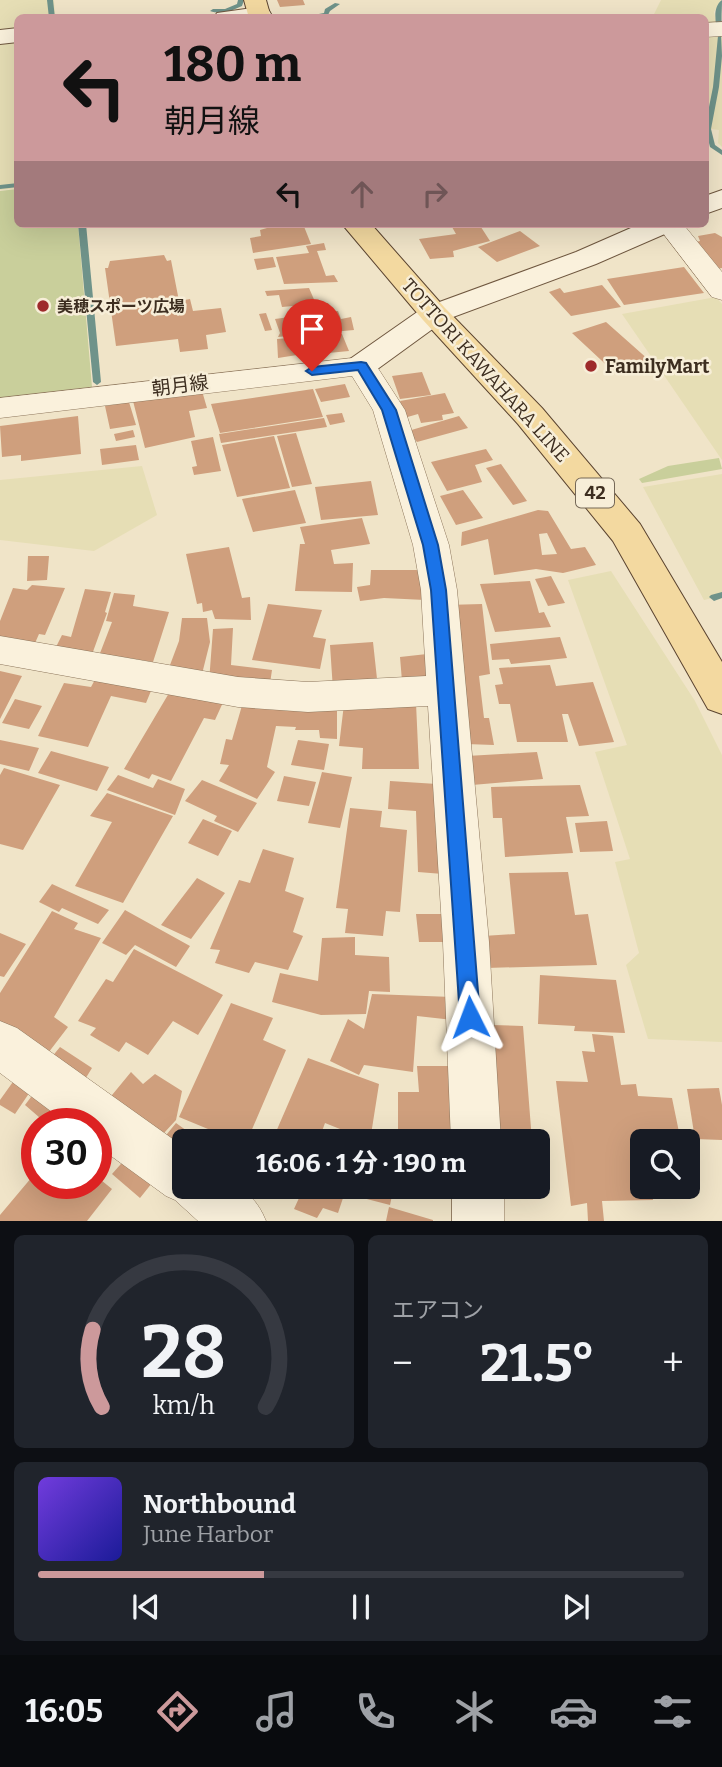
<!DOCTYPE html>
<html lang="ja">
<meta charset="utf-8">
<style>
body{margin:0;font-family:Bitter,"Noto Sans JP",serif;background:#20242c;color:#f1f3f6;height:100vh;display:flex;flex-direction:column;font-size:26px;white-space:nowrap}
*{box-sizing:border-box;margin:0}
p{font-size:23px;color:#9ea1a6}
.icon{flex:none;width:38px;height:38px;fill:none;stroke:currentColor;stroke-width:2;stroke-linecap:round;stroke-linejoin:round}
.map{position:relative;height:1221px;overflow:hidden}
.panel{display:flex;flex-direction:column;gap:14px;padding:14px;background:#0d0f14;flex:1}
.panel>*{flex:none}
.guide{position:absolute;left:14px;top:14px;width:695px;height:214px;border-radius:10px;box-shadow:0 7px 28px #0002;background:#cc999b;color:#111;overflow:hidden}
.controls{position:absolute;left:630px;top:1129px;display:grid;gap:14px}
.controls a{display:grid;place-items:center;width:70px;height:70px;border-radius:10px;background:#171b24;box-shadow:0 7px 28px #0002;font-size:35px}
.speed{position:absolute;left:21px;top:1108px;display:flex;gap:14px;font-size:35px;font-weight:700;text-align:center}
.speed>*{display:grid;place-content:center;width:91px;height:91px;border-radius:50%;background:#171b24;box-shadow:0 7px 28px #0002;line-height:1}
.speed .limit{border:10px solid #d22;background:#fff;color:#111}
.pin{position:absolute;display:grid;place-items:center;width:60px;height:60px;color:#fff;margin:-72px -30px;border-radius:50% 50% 50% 0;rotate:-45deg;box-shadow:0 0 7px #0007}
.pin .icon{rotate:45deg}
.me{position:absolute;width:77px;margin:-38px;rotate:357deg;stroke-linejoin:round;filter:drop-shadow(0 0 5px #0008)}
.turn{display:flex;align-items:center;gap:24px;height:147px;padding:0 35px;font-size:32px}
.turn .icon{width:91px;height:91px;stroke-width:2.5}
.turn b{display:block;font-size:49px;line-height:60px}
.lanes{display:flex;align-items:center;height:66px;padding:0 35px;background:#0003;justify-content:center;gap:35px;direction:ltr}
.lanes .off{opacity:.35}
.big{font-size:52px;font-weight:700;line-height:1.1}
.panel .widget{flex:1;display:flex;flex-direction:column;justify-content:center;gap:10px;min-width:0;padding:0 24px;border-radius:10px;background:#20242c}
.panel .dial{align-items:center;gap:0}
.dial svg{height:182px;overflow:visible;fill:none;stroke:#363941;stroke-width:7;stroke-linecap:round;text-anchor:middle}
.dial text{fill:#f1f3f6;stroke:none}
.song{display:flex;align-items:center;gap:21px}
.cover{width:84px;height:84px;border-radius:10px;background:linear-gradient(135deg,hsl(260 70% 55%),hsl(240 70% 35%))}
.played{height:7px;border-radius:4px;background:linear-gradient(90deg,#cc999b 35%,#363941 35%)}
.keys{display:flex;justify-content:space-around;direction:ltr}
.heat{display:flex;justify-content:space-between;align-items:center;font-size:38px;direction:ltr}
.panel .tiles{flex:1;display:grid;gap:14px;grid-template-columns:1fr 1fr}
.widget:last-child{grid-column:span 2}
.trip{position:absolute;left:172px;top:1129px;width:378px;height:70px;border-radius:10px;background:#171b24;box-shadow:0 7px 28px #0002;font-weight:700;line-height:70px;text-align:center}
.dock{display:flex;height:112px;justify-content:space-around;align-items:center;background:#090b0e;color:#9ea1a6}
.dock .icon{width:49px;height:49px}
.dock .selected{color:#cc999b}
.dock b{font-size:32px;color:#f1f3f6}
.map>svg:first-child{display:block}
</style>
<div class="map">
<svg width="722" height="1221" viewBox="0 0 722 1221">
<rect width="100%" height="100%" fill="#f0e4c8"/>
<path fill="#e6deb5" d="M0,0H54L55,17L18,18L17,31L0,32Z
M661,0H721L714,12L717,26L705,27V18H652Z
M722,32V147L718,143L719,130L705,128V33Z
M17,40V188L0,190V41Z
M716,297L722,304V460L622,314Z
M142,466L157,515L94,551L0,540V480Z
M722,474V596L704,600L643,487Z
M611,571L695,701L722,755V1042L648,1039L626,965L639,953L615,862L630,859L595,752L627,745L568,580Z"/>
<path fill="#c9cf9b" d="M17,189L18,224H78L92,387L0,398V191Z
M719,458L722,469L642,483L639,479L668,466Z"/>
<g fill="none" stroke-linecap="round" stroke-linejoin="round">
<path fill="#6f938a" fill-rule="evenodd" d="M47,0H53L55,18H49Z
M238,0H244L242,6C231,11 221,15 210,11L213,9H225L237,4Z
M722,0C722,11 721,16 722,27L716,25C715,16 714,6 722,0Z
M335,3L340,4L330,11L328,15L314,18H298L324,13L325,9Z
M721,34L722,56L719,87L711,129L715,145L722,150V155L710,147L705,127L713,87L718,36Z
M18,183V187L0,189V185Z
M78,224H86L101,382L97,385L93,382Z
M722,592V598L714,601L709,597L711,595Z"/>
</g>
<path fill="#cf9f7d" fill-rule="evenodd" d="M277,0H303L305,5L280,7Z
M281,224H303L311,244L253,253L250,238L261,236L260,230Z
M468,224H479L490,241L453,251L454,257L430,259L419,239L456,234L452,227Z
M520,231L540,246L497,262L478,247Z
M715,233L722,237V268L717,269L696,242L700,241L698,236Z
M324,243L326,250L317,251L326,276L334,275L338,282L284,284L276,257L309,253L306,246Z
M164,255L167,261L171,260L179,301L190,299L193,311L221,308L226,332L206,335L208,349L180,352L178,339L116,346L105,268H108L110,261Z
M273,257L276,267L257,270L254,259Z
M684,267L704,293L624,305L607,279Z
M602,285L621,307L571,316L549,292L560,288L564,293Z
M309,288L316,304L282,307L279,295L267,296L265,291Z
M328,303L331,312L338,311L341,319L351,317L354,330L278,337L280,333L275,319L297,316L293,307Z
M266,313L272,330L265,331L259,314Z
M606,322L650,361L615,373L572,333Z
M342,334L349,351L318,354L316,352L278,358L277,339Z
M422,372L431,395L400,399L392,376Z
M345,384L350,397L321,402L315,389Z
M313,389L323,417L220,433L211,404Z
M202,391L207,408L189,411L195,437L145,448L133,401Z
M445,393L454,413L442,415L443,420L421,423L418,414L404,418L400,401Z
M129,402L136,425L110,429L105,406Z
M342,413L345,422L330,425L326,415Z
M78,416L81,454L21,461V455L2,457L0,426Z
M459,416L468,428L417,442L408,431Z
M324,418L327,427L221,443L219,434Z
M133,430L135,437L116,441L114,434Z
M296,433L312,484L292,487L277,436Z
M274,436L290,488L237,497L222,445Z
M213,437L221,471L194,475L192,467L197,466L191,441Z
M136,445L139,460L102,465L100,449Z
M486,449L493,460L475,465L482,482L447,491L431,462Z
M501,464L527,501L513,505L486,468Z
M371,481L378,515L321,520L315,487Z
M295,490L306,523L253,532L242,499Z
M463,490L483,518L456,525L440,496Z
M538,510L548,511L571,549L585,547L596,565L563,573L536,569L494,575L488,539L461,546L462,532ZM547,533L557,554L542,555L539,534Z
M362,518L370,544L331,550L334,564L353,563L352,592L295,591L300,544H305L300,527Z
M229,547L242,598L250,597L251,620L215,619L212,610L203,612L202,603L197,604L186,554Z
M28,556H49L47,580L27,581Z
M371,570H422L425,600L384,598L360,601L357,587L370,585Z
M551,576L565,603L548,606L535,579Z
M530,581L539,613L544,612L551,627L495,632L480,584Z
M32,585L65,588L45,635L39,634L32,650L0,644V621L13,588L27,590Z
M85,589L111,592L105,612L107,613L90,660L53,653L62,635L71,637Z
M114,593L135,595L133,606L169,612L153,662L110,655L97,661L112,622L106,621Z
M268,604L322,610L313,637L326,639L320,669L252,660Z
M482,604L490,674L479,676L484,718H489L494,745L466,744L446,605Z
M182,618H207L210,642L201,678L167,673L179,641Z
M233,628L231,665L272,670L269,690L209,682L213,629Z
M560,637L567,658L511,664L509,659L492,660L490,644Z
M373,642L378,688L333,690L330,645Z
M427,654L428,682L402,681L400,657Z
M550,665L556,686L593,682L614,742L579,746L568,714H562L568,742H517L510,704H499L495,685L503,684L499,668Z
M0,671L22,676L0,719Z
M98,674L153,686L146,703L111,696L88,747L38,736L64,683L91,687Z
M172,688L225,698L215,720L204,718L171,781L152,774L149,779L124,769Z
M15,699L42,706L29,729L2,723Z
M243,702L337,703V739L320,738L319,730H295L296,727L276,726L267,767L275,772L257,799L219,781L229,765L220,764L226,739L232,740Z
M416,703L419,769H362L363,748L339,746L344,704Z
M0,740L39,748L29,771L0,764Z
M298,740L329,744L324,770L291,765Z
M51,751L109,767L97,791L38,773Z
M537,752L543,779L472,785L467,756Z
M4,768L60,785L23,850L0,844V775Z
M322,772L352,777L340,828L308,823Z
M118,775L153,788L158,779L185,789L175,815L107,790Z
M284,776L316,782L309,806L277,801Z
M202,780L257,803L238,832L214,821L217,816L185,801Z
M390,781L437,784L443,874L418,872L416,811L388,809Z
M580,785L589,816L566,817L573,853L505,857L502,818H493L491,787Z
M107,793L173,816L123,903L75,886L112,822L90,816Z
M350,808L382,811L380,827L407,830L400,912L386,911L383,936L345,933L348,909L336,908Z
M203,819L232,831L218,856L188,843Z
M607,821L613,851L580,852L575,823Z
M263,849L294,858L285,891L304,898L293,932L303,936L288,970L255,962L249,973L215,963L220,950L210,949L239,880L250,883Z
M568,872L575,915L588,914L597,965L486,968L483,936L515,934L509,873Z
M197,878L225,893L191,939L161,925Z
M52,884L109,910L98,924L62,908L59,912L39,902Z
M125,910L190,946L176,967L135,945L126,955L102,943Z
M52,911L78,923L74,929L101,938L54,1017L68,1027L42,1061L0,1034V993Z
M416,914H445L449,942H419Z
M0,933L26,944L4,977L0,976Z
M355,937V955L389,957L390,992L369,991L366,1014L321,1015L272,1002L280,973L318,981L322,938Z
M134,949L223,995L198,1035L173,1021L148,1055L126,1042L119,1052L90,1035L96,1028L78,1021L106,979L113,982Z
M540,975L616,980L625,1033L574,1031L575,1026L538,1024Z
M372,994L452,997L453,1020L417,1016L413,1072L364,1065L359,1075L330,1061L348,1019L364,1029Z
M231,1003L273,1018L263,1040L286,1050L247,1141H237L179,1117Z
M492,1025L523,1026L532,1141H497Z
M592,1034L613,1036L621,1085L636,1084L638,1096L672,1098L680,1137L642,1136V1186H651L653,1200L602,1201L604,1221H588L587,1203L571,1206L556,1081L588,1082L582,1051L595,1052Z
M60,1047L92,1068L79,1089L46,1064Z
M308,1058L379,1084L370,1141L325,1123L321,1134L339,1141H272Z
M417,1066H451L455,1141H373L376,1130L398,1131V1092H419Z
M20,1072L36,1083L15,1114L0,1105V1100Z
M131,1072L143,1084L155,1074L182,1091L176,1120L152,1146L103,1106Z
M40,1085L70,1106L55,1124H47L25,1105Z
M719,1088L722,1105V1140L695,1139L687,1089Z
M176,1123L201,1141H184V1165L158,1145Z
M128,1156L156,1178L140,1198L112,1174Z
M37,1171V1183H96V1176L112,1189L87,1221H0V1215Z
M273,1186H347L338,1213L323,1208L317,1218L294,1209L299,1198Z
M361,1186H394L390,1205L359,1197Z
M389,1207L433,1220V1221H386Z"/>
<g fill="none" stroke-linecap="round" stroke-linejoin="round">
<defs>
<path id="street" d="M722,22V36L705,37V23Z
M656,224H683L722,272V300L712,297Z
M361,357L372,359L405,410L449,545L457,590L489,942L501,1141H451L443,942L428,706L308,712L238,707L0,664V636L238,677L308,682L426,676L421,590L413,545L373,410L352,376L0,418V398Z
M0,1021L17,1028L184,1147V1186C223,1186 249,1179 266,1221H198L175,1200L166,1196L96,1145V1124H68L0,1073Z
M452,1186H504V1221H452Z"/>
<path id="secondary" d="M260,7L268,9L271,14L269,18H214L217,13Z
M18,28V42L0,44V30Z
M722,190V208L705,214V196Z
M640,224H678L674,230L596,264L445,320L372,373L361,376L350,373L345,366L350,359L423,308L576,252Z"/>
<path id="primary" d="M244,0H266L271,18H249Z
M342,224H371L445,308L542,408L640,524L722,662V714L708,709L613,541L518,424L423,320Z"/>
</defs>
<use href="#street" stroke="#8d765c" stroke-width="1"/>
<use href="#secondary" stroke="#6f573f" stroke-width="2"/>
<use href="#primary" stroke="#5b4430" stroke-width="2"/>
<use href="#street" fill="#faf1dc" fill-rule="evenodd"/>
<use href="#secondary" fill="#faf1dc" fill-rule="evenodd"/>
<use href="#primary" fill="#f3d9a0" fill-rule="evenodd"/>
</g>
<path fill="#1a73e8" stroke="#114b97" stroke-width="2" d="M361,362L366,363L396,410L438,545L446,590L480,1017L477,1024L470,1027L463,1024L460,1017L431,590L423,545L382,410L358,370L312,375L306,371L312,367Z"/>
<g fill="#9e2a2b" stroke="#f7eed8" stroke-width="2.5">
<circle cx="43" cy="306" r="7"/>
<circle cx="591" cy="366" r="7"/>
</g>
<g text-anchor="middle" stroke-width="5" stroke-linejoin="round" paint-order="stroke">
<g font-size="16" font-weight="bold" fill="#3d2e20" stroke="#f7eed8" text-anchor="start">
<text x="57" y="312">美穂スポーツ広場</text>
</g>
<rect fill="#f7eed8" stroke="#756857" stroke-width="2" x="576" y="478.5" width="38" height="29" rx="5"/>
<g font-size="18" font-weight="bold" fill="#3d2e20">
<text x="595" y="499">42</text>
</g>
<g font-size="19" font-weight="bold" fill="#3d2e20" stroke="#f7eed8" text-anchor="start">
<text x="605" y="373">FamilyMart</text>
</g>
<g font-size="19" fill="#3d2e20" stroke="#f7eed8">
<text transform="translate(486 370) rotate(48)" y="7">TOTTORI KAWAHARA LINE</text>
<text transform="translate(180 385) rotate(-7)" y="7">朝月線</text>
</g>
</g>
</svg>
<div class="controls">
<a><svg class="icon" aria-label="search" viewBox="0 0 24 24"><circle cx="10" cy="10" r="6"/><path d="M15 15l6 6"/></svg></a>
</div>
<div class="speed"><div class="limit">30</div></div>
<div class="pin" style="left:312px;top:371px;background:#d93025"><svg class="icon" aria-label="arrive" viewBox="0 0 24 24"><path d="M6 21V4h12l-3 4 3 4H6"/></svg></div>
<svg class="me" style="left:470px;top:1017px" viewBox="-20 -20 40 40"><path d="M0-17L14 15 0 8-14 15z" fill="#1a73e8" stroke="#fff" stroke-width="4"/></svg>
<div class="trip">16:06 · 1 分 · 190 m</div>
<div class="guide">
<div class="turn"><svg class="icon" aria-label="left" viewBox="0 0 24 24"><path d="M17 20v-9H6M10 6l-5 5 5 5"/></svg><div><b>180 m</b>朝月線</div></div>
<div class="lanes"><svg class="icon" aria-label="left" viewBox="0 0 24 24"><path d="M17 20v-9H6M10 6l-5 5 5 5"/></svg><svg class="icon off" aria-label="ahead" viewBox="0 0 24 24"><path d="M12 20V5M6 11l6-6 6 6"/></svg><svg class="icon off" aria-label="right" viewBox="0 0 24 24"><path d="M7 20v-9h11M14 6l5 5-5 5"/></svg></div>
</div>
</div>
<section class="panel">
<div class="tiles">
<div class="widget dial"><svg viewBox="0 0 100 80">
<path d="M14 69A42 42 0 1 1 86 69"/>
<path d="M14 69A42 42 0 0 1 10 35" stroke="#cc999b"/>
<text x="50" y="56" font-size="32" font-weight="700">28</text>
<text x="50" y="72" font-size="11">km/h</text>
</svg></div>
<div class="widget"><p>エアコン</p>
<div class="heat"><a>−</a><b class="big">21.5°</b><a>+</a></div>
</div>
<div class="widget">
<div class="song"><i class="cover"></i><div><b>Northbound</b><p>June Harbor</p></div></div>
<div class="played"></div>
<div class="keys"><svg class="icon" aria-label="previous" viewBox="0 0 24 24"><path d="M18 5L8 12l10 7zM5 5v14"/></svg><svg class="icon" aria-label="pause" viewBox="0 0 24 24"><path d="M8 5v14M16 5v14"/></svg><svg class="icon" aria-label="next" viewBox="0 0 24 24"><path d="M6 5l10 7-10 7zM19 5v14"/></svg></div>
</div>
</div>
</section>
<nav class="dock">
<b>16:05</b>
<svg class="icon selected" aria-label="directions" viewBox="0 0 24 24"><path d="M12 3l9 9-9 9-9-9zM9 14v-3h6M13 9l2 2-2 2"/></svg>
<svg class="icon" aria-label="music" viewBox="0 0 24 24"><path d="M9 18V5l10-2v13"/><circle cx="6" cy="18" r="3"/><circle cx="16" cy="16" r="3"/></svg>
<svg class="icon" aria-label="phone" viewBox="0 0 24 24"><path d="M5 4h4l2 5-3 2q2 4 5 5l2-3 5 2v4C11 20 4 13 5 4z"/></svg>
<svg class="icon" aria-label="climate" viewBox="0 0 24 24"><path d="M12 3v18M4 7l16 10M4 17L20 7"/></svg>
<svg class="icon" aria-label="car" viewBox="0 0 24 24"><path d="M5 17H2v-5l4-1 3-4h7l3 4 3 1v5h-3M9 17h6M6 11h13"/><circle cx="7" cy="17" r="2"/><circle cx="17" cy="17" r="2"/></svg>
<svg class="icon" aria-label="filters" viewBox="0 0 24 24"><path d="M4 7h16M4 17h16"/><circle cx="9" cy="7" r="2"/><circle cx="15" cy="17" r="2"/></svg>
</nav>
